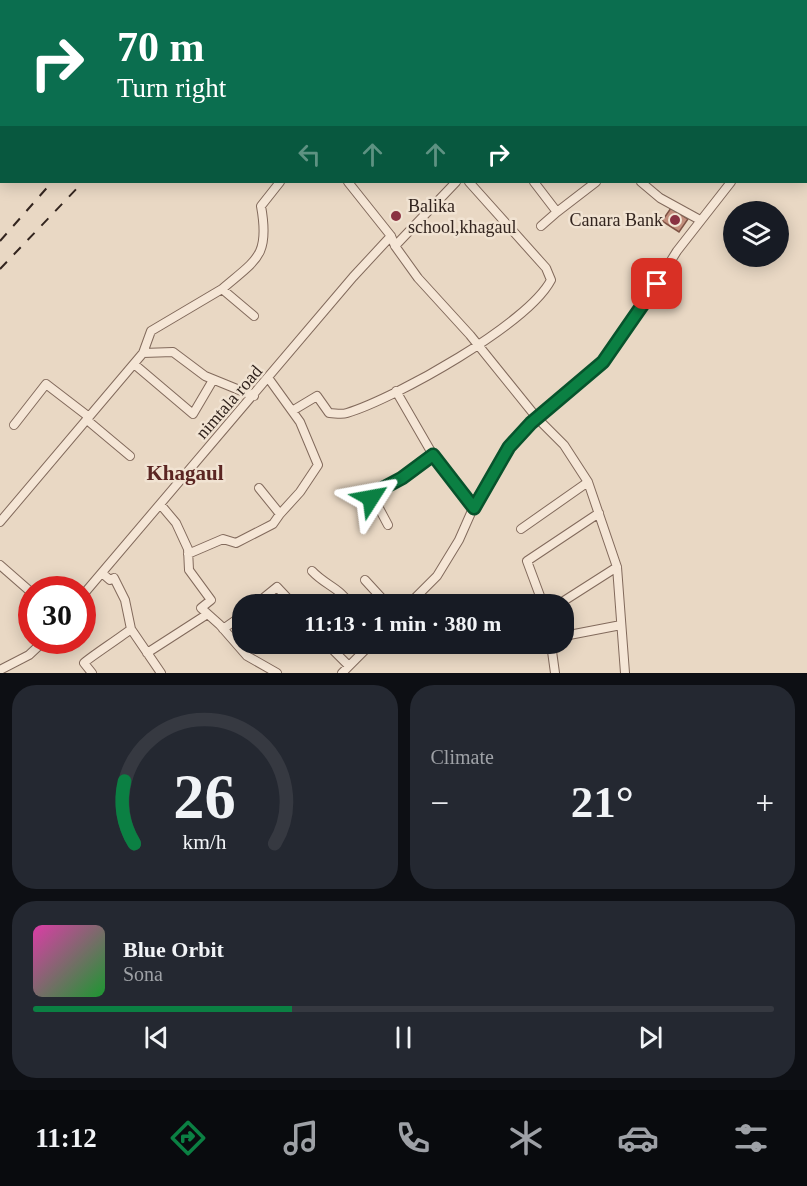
<!DOCTYPE html>
<meta charset="utf-8">
<style>
body{margin:0;font-family:"Times New Roman",serif;background:#242831;color:#f1f3f6;height:100vh;display:flex;flex-direction:column;font-size:22px;white-space:nowrap}
*{box-sizing:border-box;margin:0}
p{font-size:20px;color:#9ea1a6}
.icon{flex:none;width:33px;height:33px;fill:none;stroke:currentColor;stroke-width:2;stroke-linecap:round;stroke-linejoin:round}
.map{position:relative;height:673px;overflow:hidden}
.panel{display:flex;flex-direction:column;gap:12px;padding:12px;background:#0d0f14;flex:1}
.panel>*{flex:none}
.banner{position:absolute;left:0px;top:0px;width:807px;height:183px;box-shadow:0 3px 15px #0003;background:#0b6e4f;color:#fff;overflow:hidden}
.fabs{position:absolute;left:723px;top:201px;display:grid;gap:12px}
.fabs a{display:grid;place-items:center;width:66px;height:66px;border-radius:50%;background:#171b24;box-shadow:0 3px 15px #0003;font-size:30px}
.speed{position:absolute;left:18px;top:576px;display:flex;gap:12px;font-size:30px;font-weight:700;text-align:center}
.speed>*{display:grid;place-content:center;width:78px;height:78px;border-radius:50%;background:#171b24;box-shadow:0 3px 15px #0003;line-height:1}
.speed .limit{border:9px solid #d22;background:#fff;color:#111}
.pin{position:absolute;display:grid;place-items:center;width:51px;height:51px;color:#fff;margin:-26px;border-radius:12px;box-shadow:0 3px 9px #0006}
.me{position:absolute;width:66px;margin:-33px;rotate:56deg;stroke-linejoin:round;filter:drop-shadow(0 0 4px #0008)}
.turn{display:flex;align-items:center;gap:21px;height:126px;padding:0 18px;font-size:27px}
.turn .icon{width:78px;height:78px;stroke-width:2.5}
.turn b{display:block;font-size:42px;line-height:51px}
.lanes{display:flex;align-items:center;height:57px;padding:0 18px;background:#0003;justify-content:center;gap:30px;direction:ltr}
.lanes .off{opacity:.35}
.big{font-size:45px;font-weight:700;line-height:1.1}
.panel .tile{flex:1;display:flex;flex-direction:column;justify-content:center;gap:9px;min-width:0;padding:0 21px;border-radius:24px;background:#242831}
.panel .dial{align-items:center;gap:0}
.dial svg{height:156px;overflow:visible;fill:none;stroke:#363941;stroke-width:7;stroke-linecap:round;text-anchor:middle}
.dial text{fill:#f1f3f6;stroke:none}
.song{display:flex;align-items:center;gap:18px}
.cover{width:72px;height:72px;border-radius:9px;background:linear-gradient(135deg,hsl(320 70% 55%),hsl(130 70% 35%))}
.played{height:6px;border-radius:3px;background:linear-gradient(90deg,#0b8043 35%,#363941 35%)}
.keys{display:flex;justify-content:space-around;direction:ltr}
.heat{display:flex;justify-content:space-between;align-items:center;font-size:33px;direction:ltr}
.panel .tiles{flex:1;display:grid;gap:12px;grid-template-columns:1fr 1fr}
.tile:last-child{grid-column:span 2}
.trip{position:absolute;left:232px;top:594px;width:342px;height:60px;border-radius:24px;background:#171b24;box-shadow:0 3px 15px #0003;font-weight:700;line-height:60px;text-align:center}
.tabs{display:flex;height:96px;justify-content:space-around;align-items:center;background:#090b0e;color:#9ea1a6}
.tabs .icon{width:42px;height:42px}
.tabs .current{color:#0b8043}
.tabs b{font-size:27px;color:#f1f3f6}
.map>svg:first-child{display:block}
</style>
<div class="map">
<svg width="807" height="673" viewBox="0 0 807 673">
<rect width="100%" height="100%" fill="#e9d8c4"/>
<path fill="#c38f7d" stroke="#7e5244" stroke-width="1.5" d="M671,208L688,219L679,232L662,221Z"/>
<g fill="none" stroke-linecap="round" stroke-linejoin="round">
<defs>
<path id="minor" d="M70,0L72,2
M561,0L563,2
M379,2L380,0
M622,2L623,0
M674,2L676,0
M750,2L752,0
M806,27L807,26
M806,63L807,65
M806,95L807,94
M348,182L391,236
M534,182L557,212L541,226
M641,182L660,198L700,220
M557,212L596,182
M395,246L456,182
M222,289C257,259 270,256 261,206L280,182
M143,353L173,352L205,376L254,396
M134,364L193,414L213,380
M269,379L300,422L318,465L300,492L280,514
M396,391L433,455L474,508
M292,411L317,396L329,413C335,413 341,415 347,413C396,398 528,324 551,280L546,268L469,182
M87,420L130,456
M14,425L46,384L89,417
M160,504L176,523L188,549L189,570L211,600L201,608L220,625L247,656L277,673
M0,522L143,353L151,331L222,289L254,316
M388,525L372,495L402,478L433,455
M521,529L588,482
M188,554L223,539L236,543L273,524L280,514L259,488
M0,565L32,593
M312,571C325,585 340,588 350,604
M102,573L110,580L114,578L125,600L131,629L161,673
M365,580L387,604
M82,596L353,277L391,236L395,246L418,278L470,335L537,418L564,445L588,482L617,567L625,673
M256,604L277,587L293,604
M409,604L437,576L459,540L478,497L509,447L531,423L603,362L636,317L677,251L731,182
M543,604L527,561L599,513
M559,604L617,567
M223,629L243,615
M564,636L621,625
M327,644L349,666
M551,644L555,673
M147,653L206,615
M0,670L29,655L45,640
M92,673L84,663C86,660 124,635 131,629
M342,673L371,644"/>
<path id="major" d="M145,2L147,0
M0,48L2,49
M0,74H2
M0,106L2,99"/>
</defs>
<use href="#minor" stroke="#826a5c" stroke-width="10"/>
<use href="#major" stroke="#503930" stroke-width="12"/>
<use href="#minor" stroke="#f5e6d6" stroke-width="8"/>
<use href="#major" stroke="#e9c59f" stroke-width="9"/>
<path stroke="#33251f" stroke-width="2" stroke-dasharray="10 10" stroke-linecap="butt" d="M204,2L206,0
M238,2L239,0
M0,241L52,182
M0,269L83,182"/>
</g>
<g fill="none" stroke-linecap="round" stroke-linejoin="round">
<defs>
<path id="route" d="M371,498L374,493L402,478L433,455L474,508L509,447L531,423L603,362L657,284"/>
</defs>
<use href="#route" stroke="#07532c" stroke-width="15"/>
<use href="#route" stroke="#0b8043" stroke-width="10"/>
</g>
<g fill="#8a3242" stroke="#f1e3d2" stroke-width="2">
<circle cx="396" cy="216" r="6"/>
<circle cx="675" cy="220" r="6"/>
</g>
<g text-anchor="middle" stroke-width="5" stroke-linejoin="round" paint-order="stroke">
<g font-size="18" fill="#33251f" stroke="#f1e3d2" text-anchor="start">
<text x="408" y="212">Balika<tspan x="408" dy="21">school,khagaul</tspan></text>
<text x="663" y="226" text-anchor="end">Canara Bank</text>
</g>
<g font-size="18" fill="#33251f" stroke="#f1e3d2">
<text transform="translate(229 402) rotate(-49)" y="6">nimtala road</text>
</g>
<g font-size="21" font-weight="bold" fill="#5b2522" stroke="#f1e3d2">
<text x="185" y="480">Khagaul</text>
</g>
</g>
</svg>
<div class="fabs">
<a><svg class="icon" aria-label="layers" viewBox="0 0 24 24"><path d="M12 4l9 5-9 5-9-5zM3 14l9 5 9-5"/></svg></a>
</div>
<div class="speed"><div class="limit">30</div></div>
<div class="pin" style="left:657px;top:284px;background:#d93025"><svg class="icon" aria-label="arrive" viewBox="0 0 24 24"><path d="M6 21V4h12l-3 4 3 4H6"/></svg></div>
<svg class="me" style="left:371px;top:498px" viewBox="-20 -20 40 40"><path d="M0-17L14 15 0 8-14 15z" fill="#0b8043" stroke="#fff" stroke-width="4"/></svg>
<div class="trip">11:13 · 1 min · 380 m</div>
<div class="banner">
<div class="turn"><svg class="icon" aria-label="right" viewBox="0 0 24 24"><path d="M7 20v-9h11M14 6l5 5-5 5"/></svg><div><b>70 m</b>Turn right</div></div>
<div class="lanes"><svg class="icon off" aria-label="left" viewBox="0 0 24 24"><path d="M17 20v-9H6M10 6l-5 5 5 5"/></svg><svg class="icon off" aria-label="ahead" viewBox="0 0 24 24"><path d="M12 20V5M6 11l6-6 6 6"/></svg><svg class="icon off" aria-label="ahead" viewBox="0 0 24 24"><path d="M12 20V5M6 11l6-6 6 6"/></svg><svg class="icon" aria-label="right" viewBox="0 0 24 24"><path d="M7 20v-9h11M14 6l5 5-5 5"/></svg></div>
</div>
</div>
<section class="panel">
<div class="tiles">
<div class="tile dial"><svg viewBox="0 0 100 80">
<path d="M14 69A42 42 0 1 1 86 69"/>
<path d="M14 69A42 42 0 0 1 9 37" stroke="#0b8043"/>
<text x="50" y="56" font-size="32" font-weight="700">26</text>
<text x="50" y="72" font-size="11">km/h</text>
</svg></div>
<div class="tile"><p>Climate</p>
<div class="heat"><a>−</a><b class="big">21°</b><a>+</a></div>
</div>
<div class="tile">
<div class="song"><i class="cover"></i><div><b>Blue Orbit</b><p>Sona</p></div></div>
<div class="played"></div>
<div class="keys"><svg class="icon" aria-label="previous" viewBox="0 0 24 24"><path d="M18 5L8 12l10 7zM5 5v14"/></svg><svg class="icon" aria-label="pause" viewBox="0 0 24 24"><path d="M8 5v14M16 5v14"/></svg><svg class="icon" aria-label="next" viewBox="0 0 24 24"><path d="M6 5l10 7-10 7zM19 5v14"/></svg></div>
</div>
</div>
</section>
<nav class="tabs">
<b>11:12</b>
<svg class="icon current" aria-label="directions" viewBox="0 0 24 24"><path d="M12 3l9 9-9 9-9-9zM9 14v-3h6M13 9l2 2-2 2"/></svg>
<svg class="icon" aria-label="music" viewBox="0 0 24 24"><path d="M9 18V5l10-2v13"/><circle cx="6" cy="18" r="3"/><circle cx="16" cy="16" r="3"/></svg>
<svg class="icon" aria-label="phone" viewBox="0 0 24 24"><path d="M5 4h4l2 5-3 2q2 4 5 5l2-3 5 2v4C11 20 4 13 5 4z"/></svg>
<svg class="icon" aria-label="climate" viewBox="0 0 24 24"><path d="M12 3v18M4 7l16 10M4 17L20 7"/></svg>
<svg class="icon" aria-label="car" viewBox="0 0 24 24"><path d="M5 17H2v-5l4-1 3-4h7l3 4 3 1v5h-3M9 17h6M6 11h13"/><circle cx="7" cy="17" r="2"/><circle cx="17" cy="17" r="2"/></svg>
<svg class="icon" aria-label="filters" viewBox="0 0 24 24"><path d="M4 7h16M4 17h16"/><circle cx="9" cy="7" r="2"/><circle cx="15" cy="17" r="2"/></svg>
</nav>
